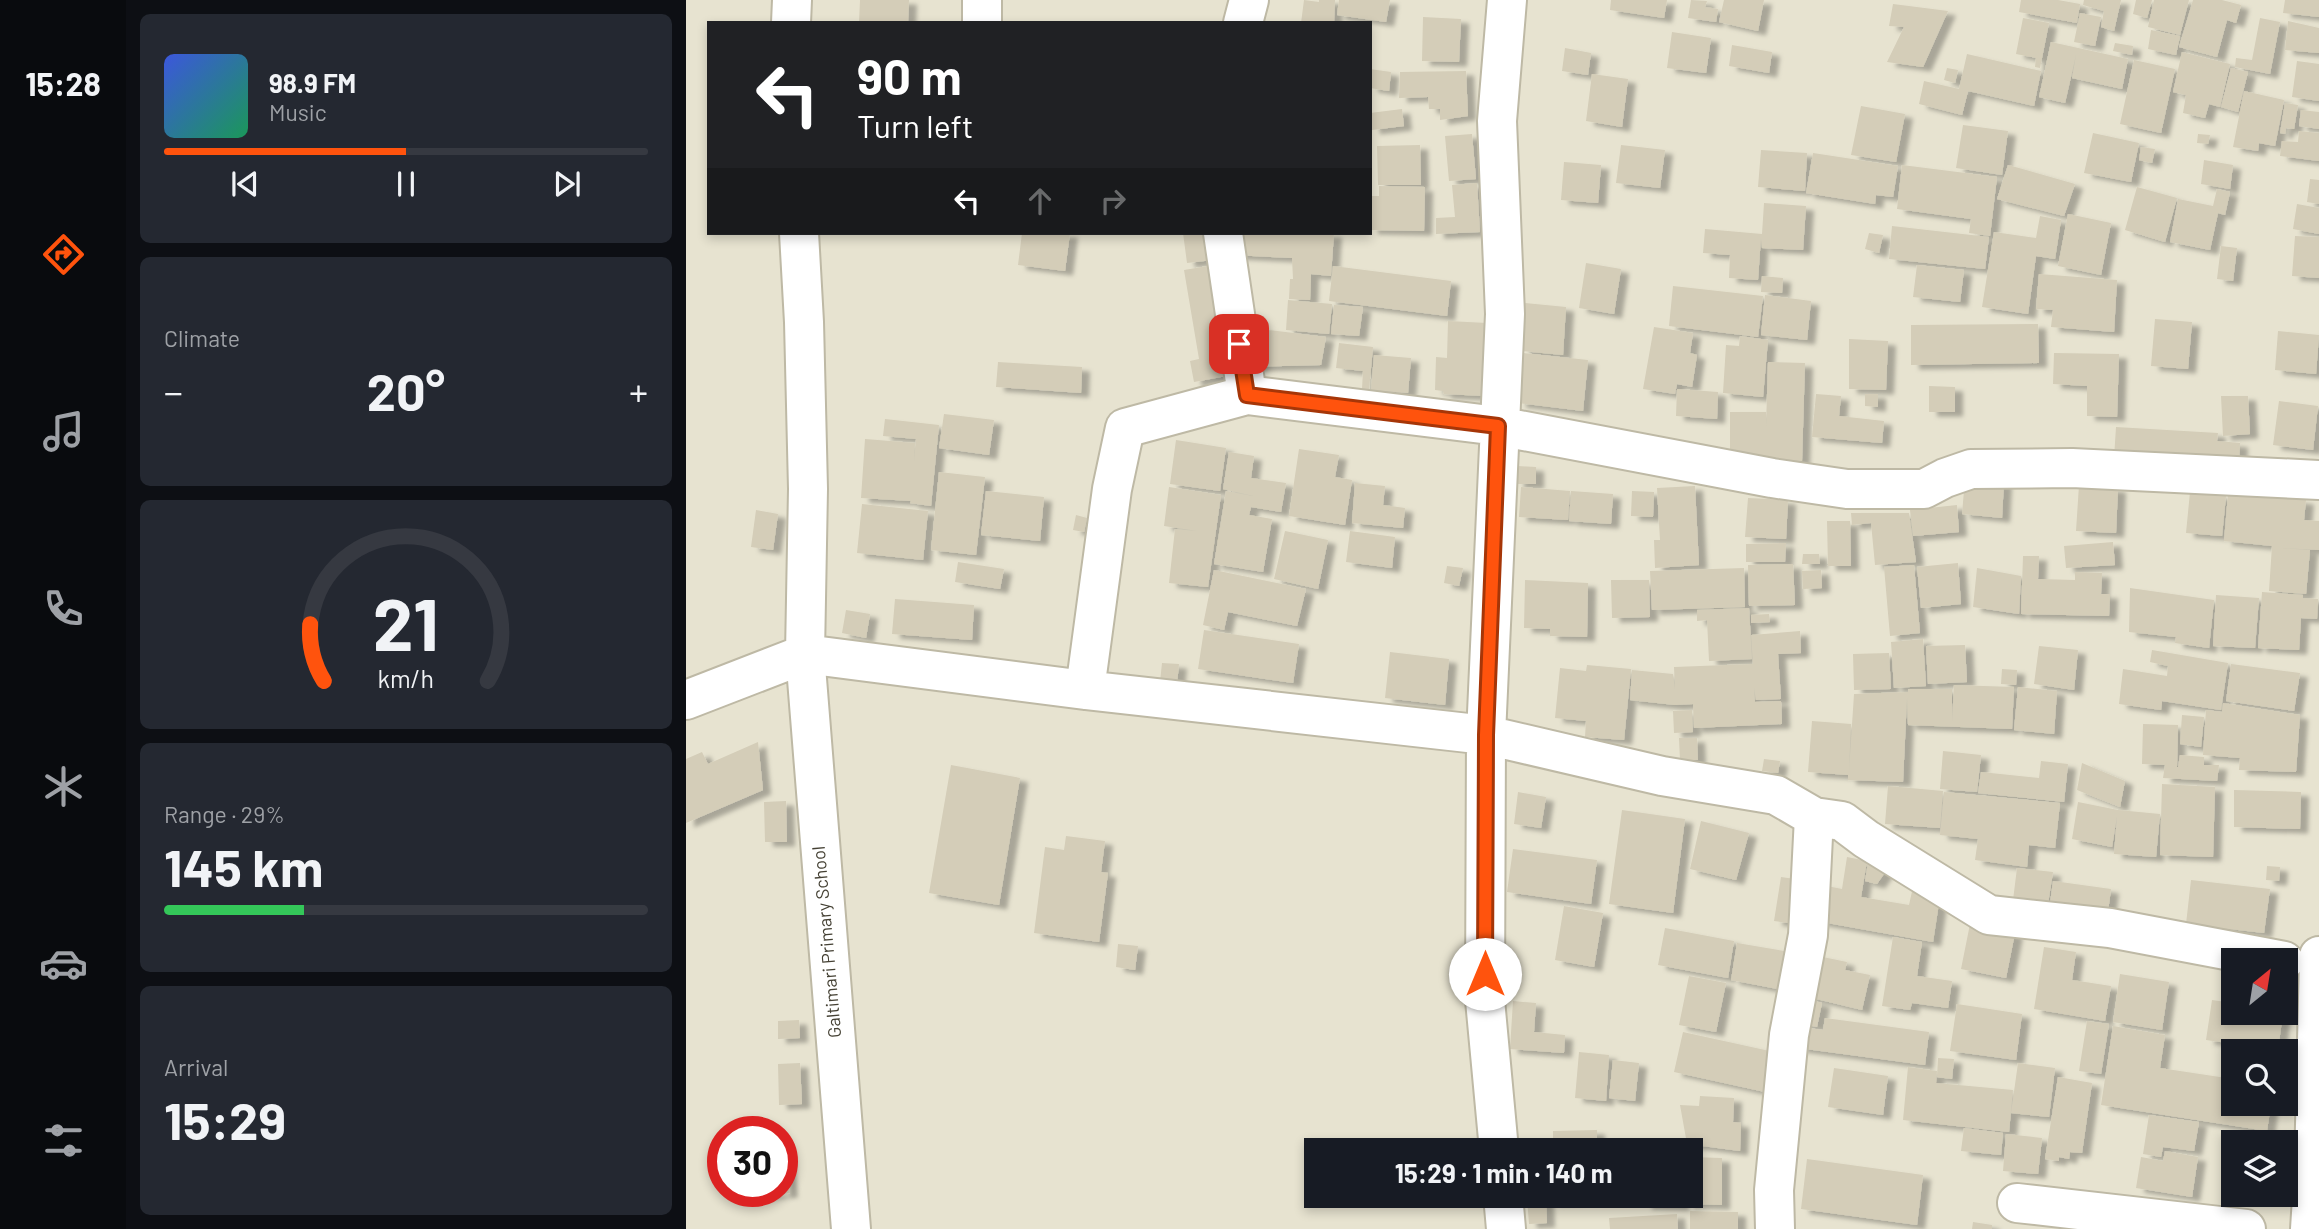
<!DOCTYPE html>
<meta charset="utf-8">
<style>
body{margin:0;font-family:Barlow,sans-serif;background:#242831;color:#f1f3f6;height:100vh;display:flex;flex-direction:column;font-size:26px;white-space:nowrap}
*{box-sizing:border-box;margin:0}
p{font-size:23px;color:#9ea1a6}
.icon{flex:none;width:38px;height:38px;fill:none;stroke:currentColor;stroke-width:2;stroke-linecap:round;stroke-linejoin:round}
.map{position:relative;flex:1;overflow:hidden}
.panel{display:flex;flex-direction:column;gap:14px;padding:14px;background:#0d0f14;width:560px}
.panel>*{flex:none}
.top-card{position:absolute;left:21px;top:21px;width:665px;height:214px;border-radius:0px;box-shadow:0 4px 10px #0003;background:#202124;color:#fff;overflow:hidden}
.needle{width:46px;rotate:30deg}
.buttons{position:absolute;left:1535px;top:948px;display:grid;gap:14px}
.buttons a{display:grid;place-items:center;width:77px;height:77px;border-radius:0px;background:#171b24;box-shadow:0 4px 10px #0003;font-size:35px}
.speed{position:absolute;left:21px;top:1116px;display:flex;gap:14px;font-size:35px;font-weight:700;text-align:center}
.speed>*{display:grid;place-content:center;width:91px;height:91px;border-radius:50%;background:#171b24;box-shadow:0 4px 10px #0003;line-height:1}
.speed .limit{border:10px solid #d22;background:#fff;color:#111}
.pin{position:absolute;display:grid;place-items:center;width:60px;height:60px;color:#fff;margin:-30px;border-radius:14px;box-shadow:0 4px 10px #0006}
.me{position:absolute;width:77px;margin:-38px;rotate:0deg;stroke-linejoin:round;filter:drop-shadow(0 0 5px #0008)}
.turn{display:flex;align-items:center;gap:24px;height:147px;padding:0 35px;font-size:32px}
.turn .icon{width:91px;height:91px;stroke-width:2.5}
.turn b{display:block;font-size:49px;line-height:60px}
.lanes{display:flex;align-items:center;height:66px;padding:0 35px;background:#0003;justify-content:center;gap:35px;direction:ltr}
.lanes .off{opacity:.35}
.big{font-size:52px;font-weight:700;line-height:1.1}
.panel .widget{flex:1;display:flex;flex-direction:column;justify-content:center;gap:10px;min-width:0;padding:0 24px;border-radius:10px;background:#242831}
.panel .dial{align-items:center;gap:0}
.dial svg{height:182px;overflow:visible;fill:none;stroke:#363941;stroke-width:7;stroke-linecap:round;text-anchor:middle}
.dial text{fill:#f1f3f6;stroke:none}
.song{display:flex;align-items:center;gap:21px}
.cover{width:84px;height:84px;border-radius:10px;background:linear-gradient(135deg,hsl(230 70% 55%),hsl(150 70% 35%))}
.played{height:7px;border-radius:4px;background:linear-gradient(90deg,#ff530d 50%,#363941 50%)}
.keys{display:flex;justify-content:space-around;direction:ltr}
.heat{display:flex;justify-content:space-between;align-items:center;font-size:38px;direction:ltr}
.charge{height:10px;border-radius:5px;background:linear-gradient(90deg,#34c759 29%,#363941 0)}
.trip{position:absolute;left:618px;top:1138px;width:399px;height:70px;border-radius:0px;background:#171b24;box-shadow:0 4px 10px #0003;font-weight:700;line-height:70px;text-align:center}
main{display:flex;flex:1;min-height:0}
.menu{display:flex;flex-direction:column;width:126px;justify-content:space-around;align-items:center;background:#090b0e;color:#9ea1a6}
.menu .icon{width:49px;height:49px}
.menu .selected{color:#ff530d}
.menu b{font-size:32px;color:#f1f3f6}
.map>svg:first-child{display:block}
</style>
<main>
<nav class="menu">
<b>15:28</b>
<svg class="icon selected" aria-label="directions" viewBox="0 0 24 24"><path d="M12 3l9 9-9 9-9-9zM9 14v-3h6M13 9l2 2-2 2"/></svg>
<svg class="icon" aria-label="music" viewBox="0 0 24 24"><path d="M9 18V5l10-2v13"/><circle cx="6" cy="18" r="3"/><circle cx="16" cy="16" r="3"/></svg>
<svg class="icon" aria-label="phone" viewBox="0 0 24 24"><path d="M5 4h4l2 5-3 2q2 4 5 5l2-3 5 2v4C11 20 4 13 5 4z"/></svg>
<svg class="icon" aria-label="climate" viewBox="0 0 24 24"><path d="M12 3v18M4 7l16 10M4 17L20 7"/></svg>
<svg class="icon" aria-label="car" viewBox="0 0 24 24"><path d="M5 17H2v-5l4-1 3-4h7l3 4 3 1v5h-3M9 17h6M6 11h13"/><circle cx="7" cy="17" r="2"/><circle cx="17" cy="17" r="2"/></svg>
<svg class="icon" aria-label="filters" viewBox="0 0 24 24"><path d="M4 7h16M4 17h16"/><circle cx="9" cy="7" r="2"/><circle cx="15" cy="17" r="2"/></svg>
</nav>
<section class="panel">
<div class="widget">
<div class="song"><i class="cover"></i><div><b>98.9 FM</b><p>Music</p></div></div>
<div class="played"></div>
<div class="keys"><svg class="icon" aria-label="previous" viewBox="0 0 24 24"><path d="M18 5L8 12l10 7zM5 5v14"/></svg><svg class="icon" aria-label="pause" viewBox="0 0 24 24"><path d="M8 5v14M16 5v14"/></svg><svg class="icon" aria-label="next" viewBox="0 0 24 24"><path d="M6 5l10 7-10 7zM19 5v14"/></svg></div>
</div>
<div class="widget"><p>Climate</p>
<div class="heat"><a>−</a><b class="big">20°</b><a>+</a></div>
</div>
<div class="widget dial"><svg viewBox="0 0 100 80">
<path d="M14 69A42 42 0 1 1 86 69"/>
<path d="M14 69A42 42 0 0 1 8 44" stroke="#ff530d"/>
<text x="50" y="56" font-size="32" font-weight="700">21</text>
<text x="50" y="72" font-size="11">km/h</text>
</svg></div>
<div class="widget"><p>Range · 29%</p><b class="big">145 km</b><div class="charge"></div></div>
<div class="widget"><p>Arrival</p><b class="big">15:29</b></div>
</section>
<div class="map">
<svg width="1633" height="1229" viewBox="0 0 1633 1229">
<defs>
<filter id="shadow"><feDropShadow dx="8" dy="4.5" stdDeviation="2" flood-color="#0004"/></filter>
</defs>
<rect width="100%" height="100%" fill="#f2f0e3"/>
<path fill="#e7e3d0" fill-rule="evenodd" d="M0,0H1633V1229H0ZM23,23H684V233H23ZM1547,961H1600V1013H1547ZM1547,1052H1600V1104H1547ZM37,1132H96V1192H37ZM1547,1143H1600V1195H1547ZM630,1150H1004V1195H630Z"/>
<path fill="#d4cdb8" filter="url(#shadow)" d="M174,0H223L222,23H173Z
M618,0L633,2V0H649L648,23H615Z
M653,0H704L700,22L651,15Z
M925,0H981L978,18L924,10Z
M1005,0L1021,1L1019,7L1032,9L1030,22L1002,18Z
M1038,0H1078L1072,31L1033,22Z
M1335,0H1372L1394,4L1391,23L1333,12Z
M1398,0H1435L1428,31L1415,27L1418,11L1397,5Z
M1450,0H1466L1461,18L1447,14Z
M1468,0H1503L1494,35L1462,27Z
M1507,0H1536L1555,5L1550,23L1541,20L1531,57L1493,47Z
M1599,0H1633V17L1597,13Z
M1207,4L1262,11L1237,67L1201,62L1218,27L1203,26Z
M1394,13L1415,17L1409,46L1388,42Z
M737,17L775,19L773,62L736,61Z
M1337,18L1363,23L1354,68L1349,67L1350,58L1330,54Z
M1574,18L1594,22L1584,74L1549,67L1550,58L1566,60Z
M1602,21L1633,28V53L1599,50Z
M1465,30L1494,36L1490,55L1462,49Z
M986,32L1025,38L1020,73L981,68Z
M1365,42L1442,59L1436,89L1386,78L1390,55L1379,103L1353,97Z
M1429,43L1447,46L1446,55L1427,51Z
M1046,45L1086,52L1083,73L1043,66Z
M879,48L905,53L902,75L876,71Z
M1496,52L1544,64L1534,107L1523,104L1519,118L1497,113L1500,95L1487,92Z
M1281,54L1355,71L1348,106L1282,91L1276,115L1233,104L1238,81L1273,89Z
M1448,60L1489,69L1475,133L1434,124Z
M1611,61L1633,64V101L1606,97Z
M1261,68L1272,70L1269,83L1258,80Z
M1545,68L1562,72L1552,112L1535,107Z
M684,69L705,72L703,91L684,88Z
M780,71L782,116L754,120V109H743L742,97L713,98L714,72Z
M906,74L942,79L936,127L900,121Z
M1558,91L1598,100L1589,146L1573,143L1572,151L1547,147Z
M1599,103L1612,105L1608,129L1600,128L1599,134L1594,133Z
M1175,106L1219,114L1210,162L1165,155Z
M716,109L718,126L686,130L684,113Z
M1615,110L1633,112V129L1613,126Z
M1277,125L1322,131L1316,175L1270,168Z
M1613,131L1633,133V161L1594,156L1596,141L1612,142Z
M1407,133L1453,143L1445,182L1398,173Z
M786,134L790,179L763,181L759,136Z
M1512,134L1524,135L1522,144L1511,143Z
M734,145L735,185H692L691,146Z
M935,145L979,150L974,188L930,183Z
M1455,147L1469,149L1466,163L1453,160Z
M1075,150L1121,153L1119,191L1072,187Z
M1127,153L1212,166L1207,197L1190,195L1189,204L1120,193Z
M1518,160L1547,165L1544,189L1515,184Z
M878,162L915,165L912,203L875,200Z
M1216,165L1311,177L1304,236L1283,233L1285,219L1211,209Z
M1322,165L1389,184L1378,216L1311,199Z
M1624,179L1633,180V204L1621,202Z
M791,183L794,232L750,234V218L769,217L766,185Z
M693,186L739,187L738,231L684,230V196H693Z
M1451,187L1491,198L1479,242L1439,230Z
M1531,189L1544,192L1539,215L1532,213L1524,250L1484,242L1492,199L1527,206Z
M1078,203L1120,206L1117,250L1076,248L1075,237L1072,280L1043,278L1044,255L1017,253L1019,229L1076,234Z
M1611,204L1633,208V234L1607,229Z
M1382,214L1425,223L1415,275L1372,266Z
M1354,216L1375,220L1369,259L1350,256L1342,314L1296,307L1308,232L1350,238Z
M1206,226L1303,237L1299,269L1203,259Z
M336,233H384L379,271L332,265Z
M497,233H524L527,260L501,263Z
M544,233H648L645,276L625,274L624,300L603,299L604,279H607L606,258L546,255Z
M1183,233L1197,235L1193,253L1179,249Z
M1609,236L1633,237V278L1606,276Z
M1535,246L1551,248L1547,281L1531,279Z
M900,263L935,269L928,314L893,308Z
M528,265L546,375L508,382L504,361L513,359L498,270Z
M1231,265L1278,270L1274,302L1227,297Z
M647,266L765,281L761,316L643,301Z
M1353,274L1431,280L1428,332L1365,327L1367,310L1350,309Z
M1076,276L1097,278L1096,293L1075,292Z
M987,286L1077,296L1072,337L983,326Z
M1079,295L1125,301L1121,340L1075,335Z
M602,300L646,304L643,334L600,330Z
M839,303L880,307L877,355L836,351Z
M648,305L677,307L673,336L645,334Z
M1469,319L1506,322L1502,369L1465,366Z
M762,321L801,323L798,396L758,394L757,391L749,390L750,357L761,358Z
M1352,324L1353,363L1225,365V325Z
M558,327L640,337L635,365L563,367Z
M968,327L1007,333L1004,353L1011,355L1006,387L991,384L989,394L957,389Z
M1592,331L1633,335L1630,374L1589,370Z
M1054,336L1082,340L1077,397L1037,393L1040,345L1053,346Z
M1163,339L1202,341L1200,390L1163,389Z
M653,343L687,347L683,390L676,389L677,371L650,368Z
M837,353L902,360L897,411L832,403Z
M1368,353L1433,354L1431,417L1401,416V386L1367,384Z
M688,355L725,358L722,393L685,390Z
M312,362L396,367L395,393L310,387Z
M1082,362L1119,363L1116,461L1044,457V412H1080V426Z
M1243,386L1269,387V412H1243Z
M991,389L1032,392L1031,419L990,416Z
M1130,394L1155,396L1153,416L1198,421L1196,443L1126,437Z
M1179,394H1192V407L1179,406Z
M1535,396H1562L1564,434L1537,436Z
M1593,401L1632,406L1627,450L1587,445Z
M258,414L308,420L303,455L253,448Z
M199,419L253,425L245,506L224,503L225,501L175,498L179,439L229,443L228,462L230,439L197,436Z
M1430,427L1532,433L1531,441L1554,443L1553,465L1428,458Z
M490,440L540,448L534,491L484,484Z
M613,449L653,455L649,477L666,480L659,525L603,516Z
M543,452L568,456L565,478L600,483L595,512L565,507L563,515L586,519L577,572L528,564L540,491L567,496L537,489Z
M831,466L850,467V484H830Z
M253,472L299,477L290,555L245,550Z
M1279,479L1318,482L1316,518L1276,514Z
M669,483L699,486L697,505L719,508L717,528L666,523Z
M1393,485L1432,488L1430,533L1390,531Z
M1009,486L1013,565L969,568L968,540H974L971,488Z
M483,487L535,495L522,587L483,583L489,529L511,531L478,526Z
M835,487L884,491L882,520L833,517Z
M300,491L358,497L354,541L295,535Z
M885,491L927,494L925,524L883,521Z
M946,491L968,492L967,517L945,516Z
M1504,492L1540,496L1536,536L1500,533Z
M1542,494L1620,500L1618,520L1633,521V550L1595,548L1624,550L1620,594L1583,591L1586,546L1538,541Z
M1062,498L1102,500L1100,539L1059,537Z
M176,504L242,511L237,560L171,553Z
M1271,505L1273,532L1227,536L1224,510Z
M70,510L92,514L87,550L65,547Z
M1165,513H1223L1230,562L1189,565L1185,523L1166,525Z
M390,515L401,518L398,532L387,530Z
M1141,521H1164L1165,566H1142Z
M599,531L642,540L632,589L588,579Z
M664,531L709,537L706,568L660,562Z
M1427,542L1429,565L1380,568L1378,546Z
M1100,543L1099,562H1060V544Z
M1117,554H1133L1134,564H1116Z
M1337,556H1353L1352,579L1389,580V572L1416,573L1415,594H1424L1423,616L1335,614Z
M272,562L318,569L314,589L269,582Z
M1272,563L1275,604L1235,608L1231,567Z
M1107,564L1109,605L1063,606L1062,565Z
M1228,565L1234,633L1204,636L1198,567Z
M761,566L777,568L773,586L758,583Z
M1058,568L1059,607L966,610L964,571Z
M1291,568L1335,576L1333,614L1287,607Z
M528,570L620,589L611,626L542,612L538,630L517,625Z
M1135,570L1136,588L1117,589L1116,571Z
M839,580L902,583L901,637L864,636V629L838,628Z
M925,580H963L964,617L926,618Z
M1444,588L1528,600L1523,648L1489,643L1490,637L1443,632Z
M1576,592L1617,595V598L1632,599L1631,619L1615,618L1613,650L1572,648Z
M1530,595L1573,598L1569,648L1527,646Z
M209,599L288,605L286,640L206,634Z
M1063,608L1066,659L1023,661L1021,620L1011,621V610Z
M160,610L184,614L180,638L156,633Z
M1083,614L1084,622L1065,623V615Z
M518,630L613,644L607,683L512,669Z
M1114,631L1115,653L1092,654L1095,699L1070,700L1068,688L1069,702L1095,701L1096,724L1008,728L1007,704L989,705L944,700L946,670L987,674L989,690L988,667L1067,664L1065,635Z
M1237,639L1240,686L1208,688L1205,642Z
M1279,645L1281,682L1242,684L1240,646Z
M1353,646L1392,650L1388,690L1348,684Z
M1466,650L1542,663L1535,710L1476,701L1475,710L1433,704L1437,669L1481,676L1482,666L1464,662Z
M704,652L763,659L759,705L699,698Z
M1203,653L1205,689L1168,690L1167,654Z
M476,663L493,664L491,684L474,682Z
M1545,664L1614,673L1608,711L1540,701Z
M901,665L945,669L938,740L899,737L900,721L869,718L874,668L900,671Z
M1316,669L1331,670L1330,685L1315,684Z
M1268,685L1328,687L1326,729L1222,725L1221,698L1217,782L1162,780V775L1122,772L1126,721L1165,724L1163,771L1168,694L1222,692V689H1266V721Z
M1332,687L1371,691L1368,734L1328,730Z
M1537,703L1614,715L1610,772L1553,770L1554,758L1517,755L1520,710L1536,712Z
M1006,710L1007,732L988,733L987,711Z
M1496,715L1518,717L1515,747L1494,744Z
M1457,724L1492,725L1491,767H1492L1494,755L1518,757V765H1533L1531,781L1477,778L1479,765L1456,764Z
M993,738H1011L1012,760H994Z
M72,742L77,790L0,823V759L16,752L22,764Z
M1257,751L1295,755L1291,792L1254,789Z
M1078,759L1094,761L1092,773L1076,771Z
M1355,761L1382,764L1378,802L1292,793L1295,772L1353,778Z
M1396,763L1439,781L1434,807L1391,790Z
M265,765L334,778L313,905L243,893Z
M1476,784L1529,787L1527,857L1474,855Z
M1202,786L1257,791L1254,828L1199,824Z
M1548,790L1615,792L1614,829L1548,827Z
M832,792L860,797L855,828L828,824Z
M1258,792L1374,803L1369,848L1343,845L1341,867L1289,860L1292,839L1254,835Z
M100,801L101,842H79L78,802Z
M1392,802L1432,810L1474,814L1470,857L1428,854L1431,816L1426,847L1386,839Z
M936,810L999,819L987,913L923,904Z
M1015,821L1063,833L1050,880L1004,869Z
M380,836L419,841L415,872L422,873L413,942L348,933L359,847L378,850Z
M827,849L911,860L905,904L821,892Z
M1161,857L1181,861L1175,897L1223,905L1227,887L1253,903L1247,942L1130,921L1136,885L1156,889Z
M1182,862L1200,871L1191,884L1179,881Z
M1581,866L1594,867L1593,881L1580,880Z
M1331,868L1367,872L1362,904L1327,900Z
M1095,877L1116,880L1109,924L1088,921Z
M1505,880L1584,889L1578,933L1500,924Z
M1367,881L1425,889L1422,912L1364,903Z
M878,906L917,913L908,967L869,960Z
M1284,924L1329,933L1320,978L1275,969Z
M979,928L1048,941L1042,978L972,965Z
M1207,937L1236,942L1231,976L1266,981L1262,1008L1226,1003L1224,1010L1196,1006Z
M1051,943L1104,952L1097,990L1045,980Z
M432,944L452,946L449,970L430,967Z
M1358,947L1390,952L1386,980L1425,986L1419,1021L1348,1009Z
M1127,955L1161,962L1159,970L1184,975L1176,1010L1118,996Z
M1434,974L1483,982L1476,1030L1427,1022Z
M1003,976L1040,983L1030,1032L993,1025Z
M1117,998L1136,1003L1131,1027L1112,1023Z
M1526,1000L1547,1003V1013H1597L1592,1050L1520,1040Z
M827,1001L850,1003L848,1032L879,1035L878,1053L824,1049Z
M1271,1004L1336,1014L1330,1060L1264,1051Z
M1139,1018L1243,1032L1239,1065L1112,1048L1114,1027L1137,1030Z
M113,1020L114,1038L92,1039V1021Z
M1401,1021L1423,1024L1415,1074L1393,1071Z
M1427,1026L1479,1035L1474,1068L1547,1079V1104H1585L1581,1131L1415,1105Z
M997,1032L1088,1052L1079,1092L988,1072Z
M893,1052L923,1055L920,1101L889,1098Z
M1252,1058L1268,1059L1266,1079L1251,1077Z
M927,1060L953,1063L949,1101L923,1098Z
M114,1063L116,1104L93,1105L92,1064Z
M1332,1063L1369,1068L1363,1117L1325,1113Z
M1222,1067L1251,1071L1250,1083L1327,1090L1323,1132L1217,1120Z
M1148,1068L1202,1076L1197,1115L1142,1107Z
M1372,1077L1406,1083L1396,1153L1384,1152L1383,1159L1373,1157V1161L1359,1159Z
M1014,1096L1048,1098L1047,1122L1055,1123L1054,1151L1001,1144L994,1105L1013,1106Z
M1463,1115L1513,1122L1508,1151L1477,1147L1475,1157L1457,1154Z
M1278,1128L1317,1133L1315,1155L1275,1151Z
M911,1130V1150H867V1131Z
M1320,1134L1356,1138L1352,1174L1317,1171Z
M96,1145H100L104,1193L96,1194Z
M1540,1147H1547V1192L1538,1191Z
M1479,1151L1512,1157L1506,1197L1450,1188L1455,1157L1477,1161Z
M1004,1157L1036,1158V1205L1000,1204V1195H1004Z
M1121,1159L1237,1175L1231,1225L1115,1209Z
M61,1192H95V1194L61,1196Z
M866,1195H890V1200L866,1201Z
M958,1195H995V1206L958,1205Z
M860,1197L861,1223L843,1224L841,1198Z
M1004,1211L1052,1212V1229H1004Z
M991,1214L992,1229H924L923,1218Z
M1287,1222L1306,1225V1229H1286Z"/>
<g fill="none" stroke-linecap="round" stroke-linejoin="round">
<defs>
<path id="street" d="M105,23L106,0
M296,23V0
M557,23L563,0
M113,233L118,322L122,489L119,654L165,1229
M537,233L561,395
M399,690L426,489L439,428L561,395L812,426L1086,478L1161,489H1238L1259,478L1285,469L1386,468L1633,480
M0,700L119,654L399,690L800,735L976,776L1090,795L1128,817L1156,821L1180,839L1303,915L1424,928L1598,961
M813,1150L799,1000L800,735L819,314L811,121L821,0
M817,1195L820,1229
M1331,1203L1560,1229
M1089,1229L1088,1190L1103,1035L1122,935L1128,817
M1624,1229L1628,1167L1633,956"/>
</defs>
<use href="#street" stroke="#beb9a5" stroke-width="42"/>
<use href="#street" stroke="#fff" stroke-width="38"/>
</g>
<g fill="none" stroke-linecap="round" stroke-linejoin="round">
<defs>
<path id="route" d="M553,344L561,395L812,426L800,735L799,974"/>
</defs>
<use href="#route" stroke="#a63608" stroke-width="18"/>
<use href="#route" stroke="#ff530d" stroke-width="12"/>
</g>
<g text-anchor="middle" stroke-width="5" stroke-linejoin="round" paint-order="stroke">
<g font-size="18" fill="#444033" stroke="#fff">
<text transform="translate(141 942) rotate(-95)" y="6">Galtimari Primary School</text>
</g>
</g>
</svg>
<div class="buttons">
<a><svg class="needle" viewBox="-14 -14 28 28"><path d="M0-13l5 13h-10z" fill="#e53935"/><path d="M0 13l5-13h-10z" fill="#9ea1a6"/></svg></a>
<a><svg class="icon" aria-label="search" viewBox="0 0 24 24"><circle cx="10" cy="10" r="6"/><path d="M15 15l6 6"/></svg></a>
<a><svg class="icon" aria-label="layers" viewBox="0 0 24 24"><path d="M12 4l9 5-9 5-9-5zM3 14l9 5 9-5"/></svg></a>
</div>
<div class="speed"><div class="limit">30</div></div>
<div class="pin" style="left:553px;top:344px;background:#d93025"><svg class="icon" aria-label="arrive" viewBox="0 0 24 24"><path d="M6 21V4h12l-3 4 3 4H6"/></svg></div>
<svg class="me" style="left:799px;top:974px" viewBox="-20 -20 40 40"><circle r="19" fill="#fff"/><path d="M0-13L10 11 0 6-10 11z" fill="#ff530d"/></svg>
<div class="trip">15:29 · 1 min · 140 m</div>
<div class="top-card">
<div class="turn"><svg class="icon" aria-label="left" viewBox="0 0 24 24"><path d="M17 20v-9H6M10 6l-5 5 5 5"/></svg><div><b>90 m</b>Turn left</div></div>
<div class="lanes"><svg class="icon" aria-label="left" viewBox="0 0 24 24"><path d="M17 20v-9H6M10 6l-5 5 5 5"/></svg><svg class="icon off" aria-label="ahead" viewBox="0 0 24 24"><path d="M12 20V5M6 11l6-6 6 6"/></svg><svg class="icon off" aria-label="right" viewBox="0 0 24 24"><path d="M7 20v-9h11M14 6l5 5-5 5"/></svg></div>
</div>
</div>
</main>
